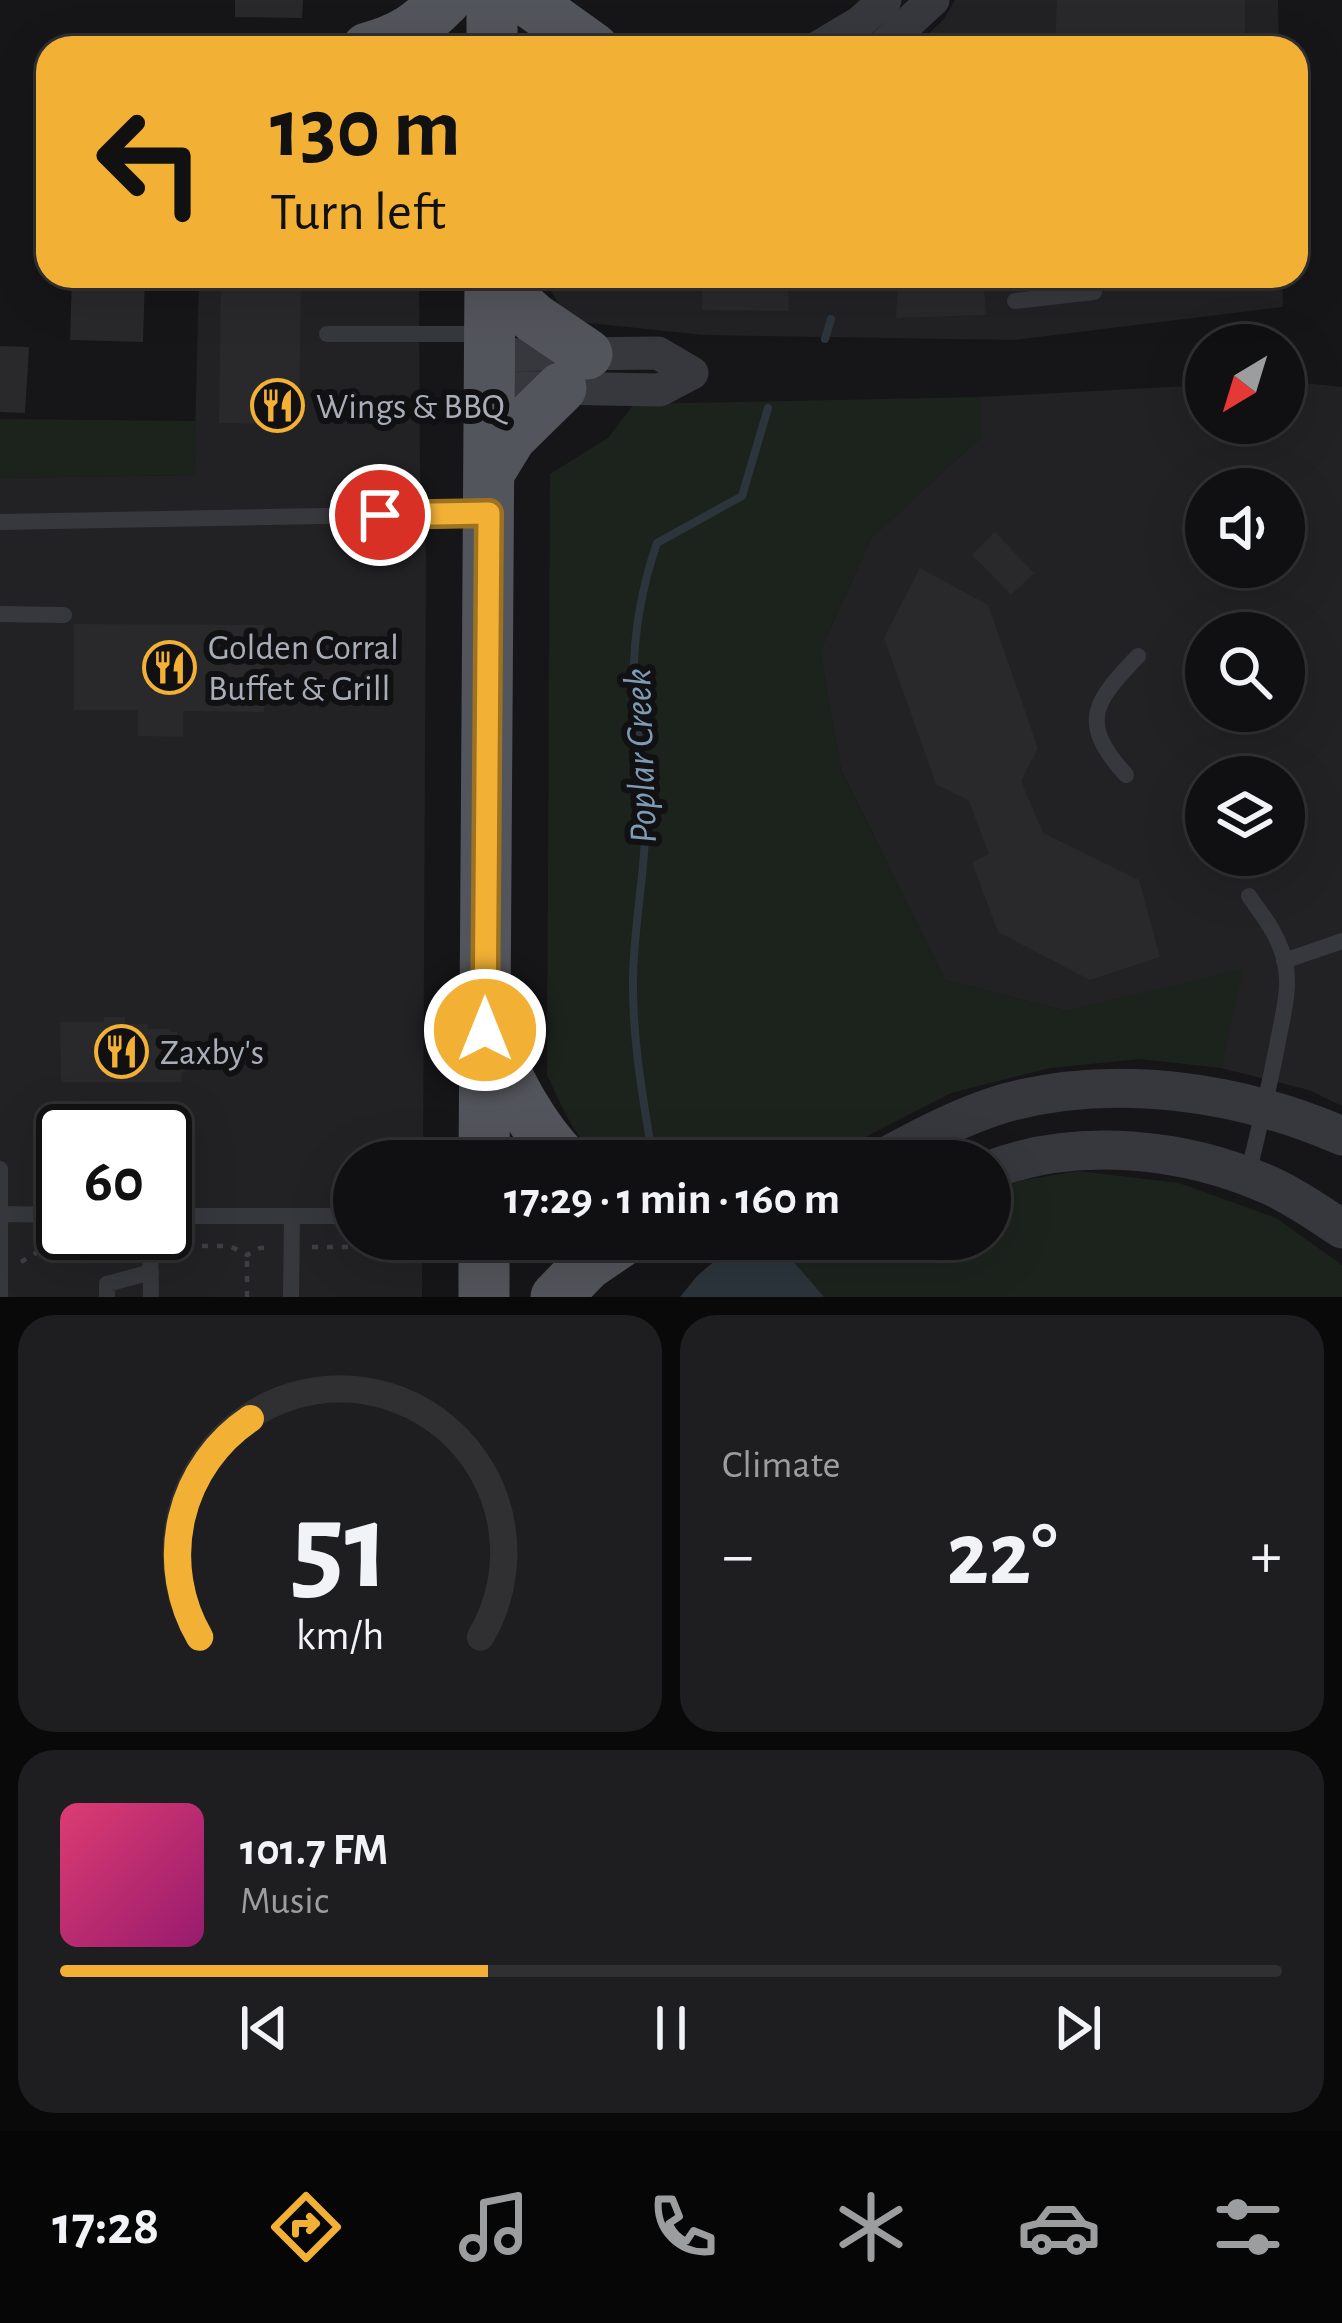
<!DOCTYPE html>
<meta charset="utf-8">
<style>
body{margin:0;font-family:"Alegreya Sans",sans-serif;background:#1e1e20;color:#f1f3f6;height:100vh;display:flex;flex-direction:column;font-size:45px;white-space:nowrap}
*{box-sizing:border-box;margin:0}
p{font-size:39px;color:#9c9d9f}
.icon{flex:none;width:66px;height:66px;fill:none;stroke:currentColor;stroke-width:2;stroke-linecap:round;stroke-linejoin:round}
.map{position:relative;height:1297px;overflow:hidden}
.sheet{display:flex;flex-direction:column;gap:18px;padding:18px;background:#09090a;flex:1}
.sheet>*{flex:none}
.guide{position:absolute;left:36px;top:36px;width:1272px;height:252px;border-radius:36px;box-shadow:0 12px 48px #0002,0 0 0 3px #303032;background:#f2b134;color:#111;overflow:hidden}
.needle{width:78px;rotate:218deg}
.controls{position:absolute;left:1185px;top:324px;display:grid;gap:24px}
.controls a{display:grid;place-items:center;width:120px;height:120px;border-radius:50%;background:#101012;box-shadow:0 12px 48px #0002,0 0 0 3px #303032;font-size:60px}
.speed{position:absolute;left:36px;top:1104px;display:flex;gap:24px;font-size:60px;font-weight:700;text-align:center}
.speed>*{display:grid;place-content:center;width:156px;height:156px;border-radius:50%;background:#101012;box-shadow:0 12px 48px #0002,0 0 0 3px #303032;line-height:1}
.speed .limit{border:6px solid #111;border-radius:18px;background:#fff;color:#111}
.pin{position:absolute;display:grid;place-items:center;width:102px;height:102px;color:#fff;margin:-51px;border:6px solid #fff;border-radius:50%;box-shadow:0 3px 12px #0007}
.me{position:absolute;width:132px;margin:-66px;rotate:0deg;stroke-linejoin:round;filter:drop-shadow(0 0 9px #0008)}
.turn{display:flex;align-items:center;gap:42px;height:252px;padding:0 36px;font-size:54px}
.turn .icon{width:156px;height:156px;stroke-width:2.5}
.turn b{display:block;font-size:84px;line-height:102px}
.big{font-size:90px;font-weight:700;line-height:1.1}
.sheet .widget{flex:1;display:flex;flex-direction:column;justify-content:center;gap:18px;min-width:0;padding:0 42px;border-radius:36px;background:#1e1e20}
.sheet .dial{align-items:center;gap:0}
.dial svg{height:312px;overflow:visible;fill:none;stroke:#303032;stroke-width:7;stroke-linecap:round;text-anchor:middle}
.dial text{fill:#f1f3f6;stroke:none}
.song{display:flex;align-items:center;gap:36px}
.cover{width:144px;height:144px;border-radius:18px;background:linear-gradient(135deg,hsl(340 70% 55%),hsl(320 70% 35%))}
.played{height:12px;border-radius:6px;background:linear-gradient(90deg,#f2b134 35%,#303032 35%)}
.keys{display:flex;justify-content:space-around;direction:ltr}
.heat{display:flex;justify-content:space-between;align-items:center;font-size:66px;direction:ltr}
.sheet .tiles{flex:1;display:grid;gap:18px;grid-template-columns:1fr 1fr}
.widget:last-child{grid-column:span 2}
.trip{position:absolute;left:333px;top:1140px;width:678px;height:120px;border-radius:60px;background:#101012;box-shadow:0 12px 48px #0002,0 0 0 3px #303032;font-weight:700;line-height:120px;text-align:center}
.tab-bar{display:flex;height:192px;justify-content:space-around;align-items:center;background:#060607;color:#9c9d9f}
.tab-bar .icon{width:84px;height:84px}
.tab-bar .on{color:#f2b134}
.tab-bar b{font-size:54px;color:#f1f3f6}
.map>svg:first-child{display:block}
</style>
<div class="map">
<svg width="1342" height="1297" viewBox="0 0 1342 1297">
<rect width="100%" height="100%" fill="#161618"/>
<path fill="#222225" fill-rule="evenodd" d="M955,0H1278L1279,48H914L944,19Z
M199,276H419L420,476L426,553L423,1161H354V1239H422V1297H0V478L194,475ZM63,1131H165V1233H63Z
M548,276H1282L1283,307L1014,340L703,335L580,322L559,304L548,286Z
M1284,381L1342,387V1106L1309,1090L1221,1068L1242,970L1066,1011L945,980L841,770L820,651L871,538L981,437V397L1206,385V423H1284ZM1206,489H1284V567H1206ZM1206,633H1284V711H1206ZM1206,777H1284V855H1206Z"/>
<path fill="#1c231d" d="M981,397V437L871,538L820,651L841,770L945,980L1066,1011L1243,969L1221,1068L1140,1059L1050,1068L951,1093L844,1148L811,1161H608C576,1146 562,1105 547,1075L550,474L608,438L634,404Z
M0,419L196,421L194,475L0,478Z
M1078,1171L1179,1183L1276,1218L1342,1265V1297H824L782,1248L824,1239H990V1189L1001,1184Z"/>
<path fill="#2c353c" d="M782,1248L824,1297H680L697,1276L724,1253Z"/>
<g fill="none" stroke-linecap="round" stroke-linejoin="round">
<path stroke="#2c353c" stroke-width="8" d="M825,339L831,319
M653,1159C643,1099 632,1039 633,977C634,923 646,868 646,813C646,774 636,735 634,695C632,644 640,592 657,543L742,496L768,408"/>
</g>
<path fill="#29292c" d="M235,0H303L302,18L235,17Z
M1057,0H1245V48H1055Z
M72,276H145L143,342L70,340Z
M221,276H301L299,424L219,423Z
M702,276H729V286L788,283L789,311L702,310Z
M983,277L986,315L896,318L898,279Z
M0,346L29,347L25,413L0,412Z
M995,532L1034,573L1011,595L972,555Z
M920,568L988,605L1038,748L1021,781L1043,833L1139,880L1160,957L1090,980L998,932L972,862L989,854L969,801L936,784L884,638Z
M74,624L264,625V712L183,711V737L138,736V710H74Z
M104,1017H125V1024H148L147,1029H170V1032H177V1049H182V1054H188V1069L181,1074L182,1082H61L60,1022H104Z"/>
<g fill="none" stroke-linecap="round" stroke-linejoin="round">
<path stroke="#3d3f44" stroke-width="4.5" stroke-dasharray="6 9" stroke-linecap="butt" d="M172,1246H230L247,1255L260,1248L271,1247
M312,1247H376L405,1256L422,1254
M533,1251H539V1247
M21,1262L46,1247L131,1246
M247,1297V1255"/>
<path stroke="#37383d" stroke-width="16" d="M1015,301L1094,292
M327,334H483
M0,522L485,513
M0,614L64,615
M1126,775C1078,722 1094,702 1138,656
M1284,961L1342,941
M0,1169V1297
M1248,1175C1258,1132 1269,1089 1277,1046C1282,1018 1291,990 1285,962C1279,936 1264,917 1249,896
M0,1214L63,1215
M165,1216H354
M150,1233L151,1297
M107,1297V1284L151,1272
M291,1297L292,1216"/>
<path stroke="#37383d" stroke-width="33" d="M817,48L859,23L885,0
M881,48L933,0
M490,355L658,353L692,373
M490,387L660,390L692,373"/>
<path stroke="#37383d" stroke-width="39" d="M878,1161C918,1139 961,1116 1005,1103C1114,1073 1239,1091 1342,1136
M990,1170C1078,1136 1186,1148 1271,1186C1295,1197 1320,1214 1342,1229"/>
<path stroke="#53555c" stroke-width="51" d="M526,0L593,48
M367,48C403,38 420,26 446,0
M492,48V0
M490,279L534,318L587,354
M489,473L511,437L561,388
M491,1041C511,1085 531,1126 565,1161
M484,1161L490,276
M484,1297V1239
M556,1297L587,1265L625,1239"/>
</g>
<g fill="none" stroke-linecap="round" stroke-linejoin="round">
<defs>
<path id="route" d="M380,515L489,513L485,1030"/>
</defs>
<use href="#route" stroke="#9d7322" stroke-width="30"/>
<use href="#route" stroke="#f2b134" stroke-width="21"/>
</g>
<defs>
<symbol id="restaurant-ring" viewBox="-11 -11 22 22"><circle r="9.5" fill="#111113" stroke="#f2b134" stroke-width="1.5"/><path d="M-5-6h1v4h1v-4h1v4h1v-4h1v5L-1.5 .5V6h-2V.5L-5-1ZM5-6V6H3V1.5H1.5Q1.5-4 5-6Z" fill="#f2b134"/></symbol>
</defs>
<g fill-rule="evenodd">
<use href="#restaurant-ring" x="248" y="376" width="59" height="59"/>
<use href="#restaurant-ring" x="140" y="638" width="59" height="59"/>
<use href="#restaurant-ring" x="92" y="1022" width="59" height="59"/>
</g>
<g text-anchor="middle" stroke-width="12" stroke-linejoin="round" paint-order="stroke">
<g font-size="36" fill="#a8adb8" stroke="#111113" text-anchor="start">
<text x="316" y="418">Wings &amp; BBQ</text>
<text x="208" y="659">Golden Corral<tspan x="208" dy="41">Buffet &amp; Grill</tspan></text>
<text x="160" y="1064">Zaxby's</text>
</g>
<g font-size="39" font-style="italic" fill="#7f9bb3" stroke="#111113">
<text transform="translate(639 756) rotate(-92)" y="14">Poplar Creek</text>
</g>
</g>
</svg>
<div class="controls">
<a><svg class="needle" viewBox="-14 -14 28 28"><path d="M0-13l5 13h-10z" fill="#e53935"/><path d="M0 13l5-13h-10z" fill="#9c9d9f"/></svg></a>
<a><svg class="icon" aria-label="sound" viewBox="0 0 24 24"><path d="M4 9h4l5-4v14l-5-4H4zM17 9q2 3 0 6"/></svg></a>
<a><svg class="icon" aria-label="search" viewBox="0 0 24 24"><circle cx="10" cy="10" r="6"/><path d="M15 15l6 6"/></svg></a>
<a><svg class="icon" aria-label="layers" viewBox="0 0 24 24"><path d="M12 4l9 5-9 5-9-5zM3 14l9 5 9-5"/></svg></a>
</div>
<div class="speed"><div class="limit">60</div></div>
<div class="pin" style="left:380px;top:515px;background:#d93025"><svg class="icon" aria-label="arrive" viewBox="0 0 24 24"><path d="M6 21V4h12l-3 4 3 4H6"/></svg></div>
<svg class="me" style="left:485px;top:1030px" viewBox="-20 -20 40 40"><circle r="17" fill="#f2b134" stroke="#fff" stroke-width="3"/><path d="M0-11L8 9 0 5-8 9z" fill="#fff"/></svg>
<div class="trip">17:29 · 1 min · 160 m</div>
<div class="guide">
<div class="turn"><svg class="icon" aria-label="left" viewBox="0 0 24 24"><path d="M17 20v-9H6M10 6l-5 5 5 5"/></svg><div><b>130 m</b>Turn left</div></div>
</div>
</div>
<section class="sheet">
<div class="tiles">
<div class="widget dial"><svg viewBox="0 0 100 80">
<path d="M14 69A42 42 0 1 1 86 69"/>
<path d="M14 69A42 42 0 0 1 27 13" stroke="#f2b134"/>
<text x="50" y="56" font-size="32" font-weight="700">51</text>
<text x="50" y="72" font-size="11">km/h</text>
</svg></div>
<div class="widget"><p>Climate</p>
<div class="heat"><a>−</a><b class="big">22°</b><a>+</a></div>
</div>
<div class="widget">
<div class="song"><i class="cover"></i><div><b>101.7 FM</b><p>Music</p></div></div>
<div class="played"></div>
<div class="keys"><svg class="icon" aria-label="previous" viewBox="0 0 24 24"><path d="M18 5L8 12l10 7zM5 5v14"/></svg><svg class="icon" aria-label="pause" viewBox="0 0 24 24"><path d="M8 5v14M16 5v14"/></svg><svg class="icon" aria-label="next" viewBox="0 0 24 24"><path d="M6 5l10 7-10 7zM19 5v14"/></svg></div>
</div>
</div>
</section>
<nav class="tab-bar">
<b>17:28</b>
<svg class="icon on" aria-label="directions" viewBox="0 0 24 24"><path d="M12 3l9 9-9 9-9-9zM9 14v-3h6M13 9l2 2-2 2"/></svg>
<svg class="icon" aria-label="music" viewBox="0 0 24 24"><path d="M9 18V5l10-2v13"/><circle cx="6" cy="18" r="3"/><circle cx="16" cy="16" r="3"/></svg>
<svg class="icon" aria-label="phone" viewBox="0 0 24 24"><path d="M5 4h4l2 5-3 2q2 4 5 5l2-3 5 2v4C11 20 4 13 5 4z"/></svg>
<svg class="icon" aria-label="climate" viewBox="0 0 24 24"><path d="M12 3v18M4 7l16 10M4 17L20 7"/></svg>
<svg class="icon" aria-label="car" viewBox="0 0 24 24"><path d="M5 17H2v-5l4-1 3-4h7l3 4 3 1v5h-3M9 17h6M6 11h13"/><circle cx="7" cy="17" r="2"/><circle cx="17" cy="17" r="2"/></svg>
<svg class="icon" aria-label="filters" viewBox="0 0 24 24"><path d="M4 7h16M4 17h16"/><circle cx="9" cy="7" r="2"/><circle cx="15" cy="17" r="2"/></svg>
</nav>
